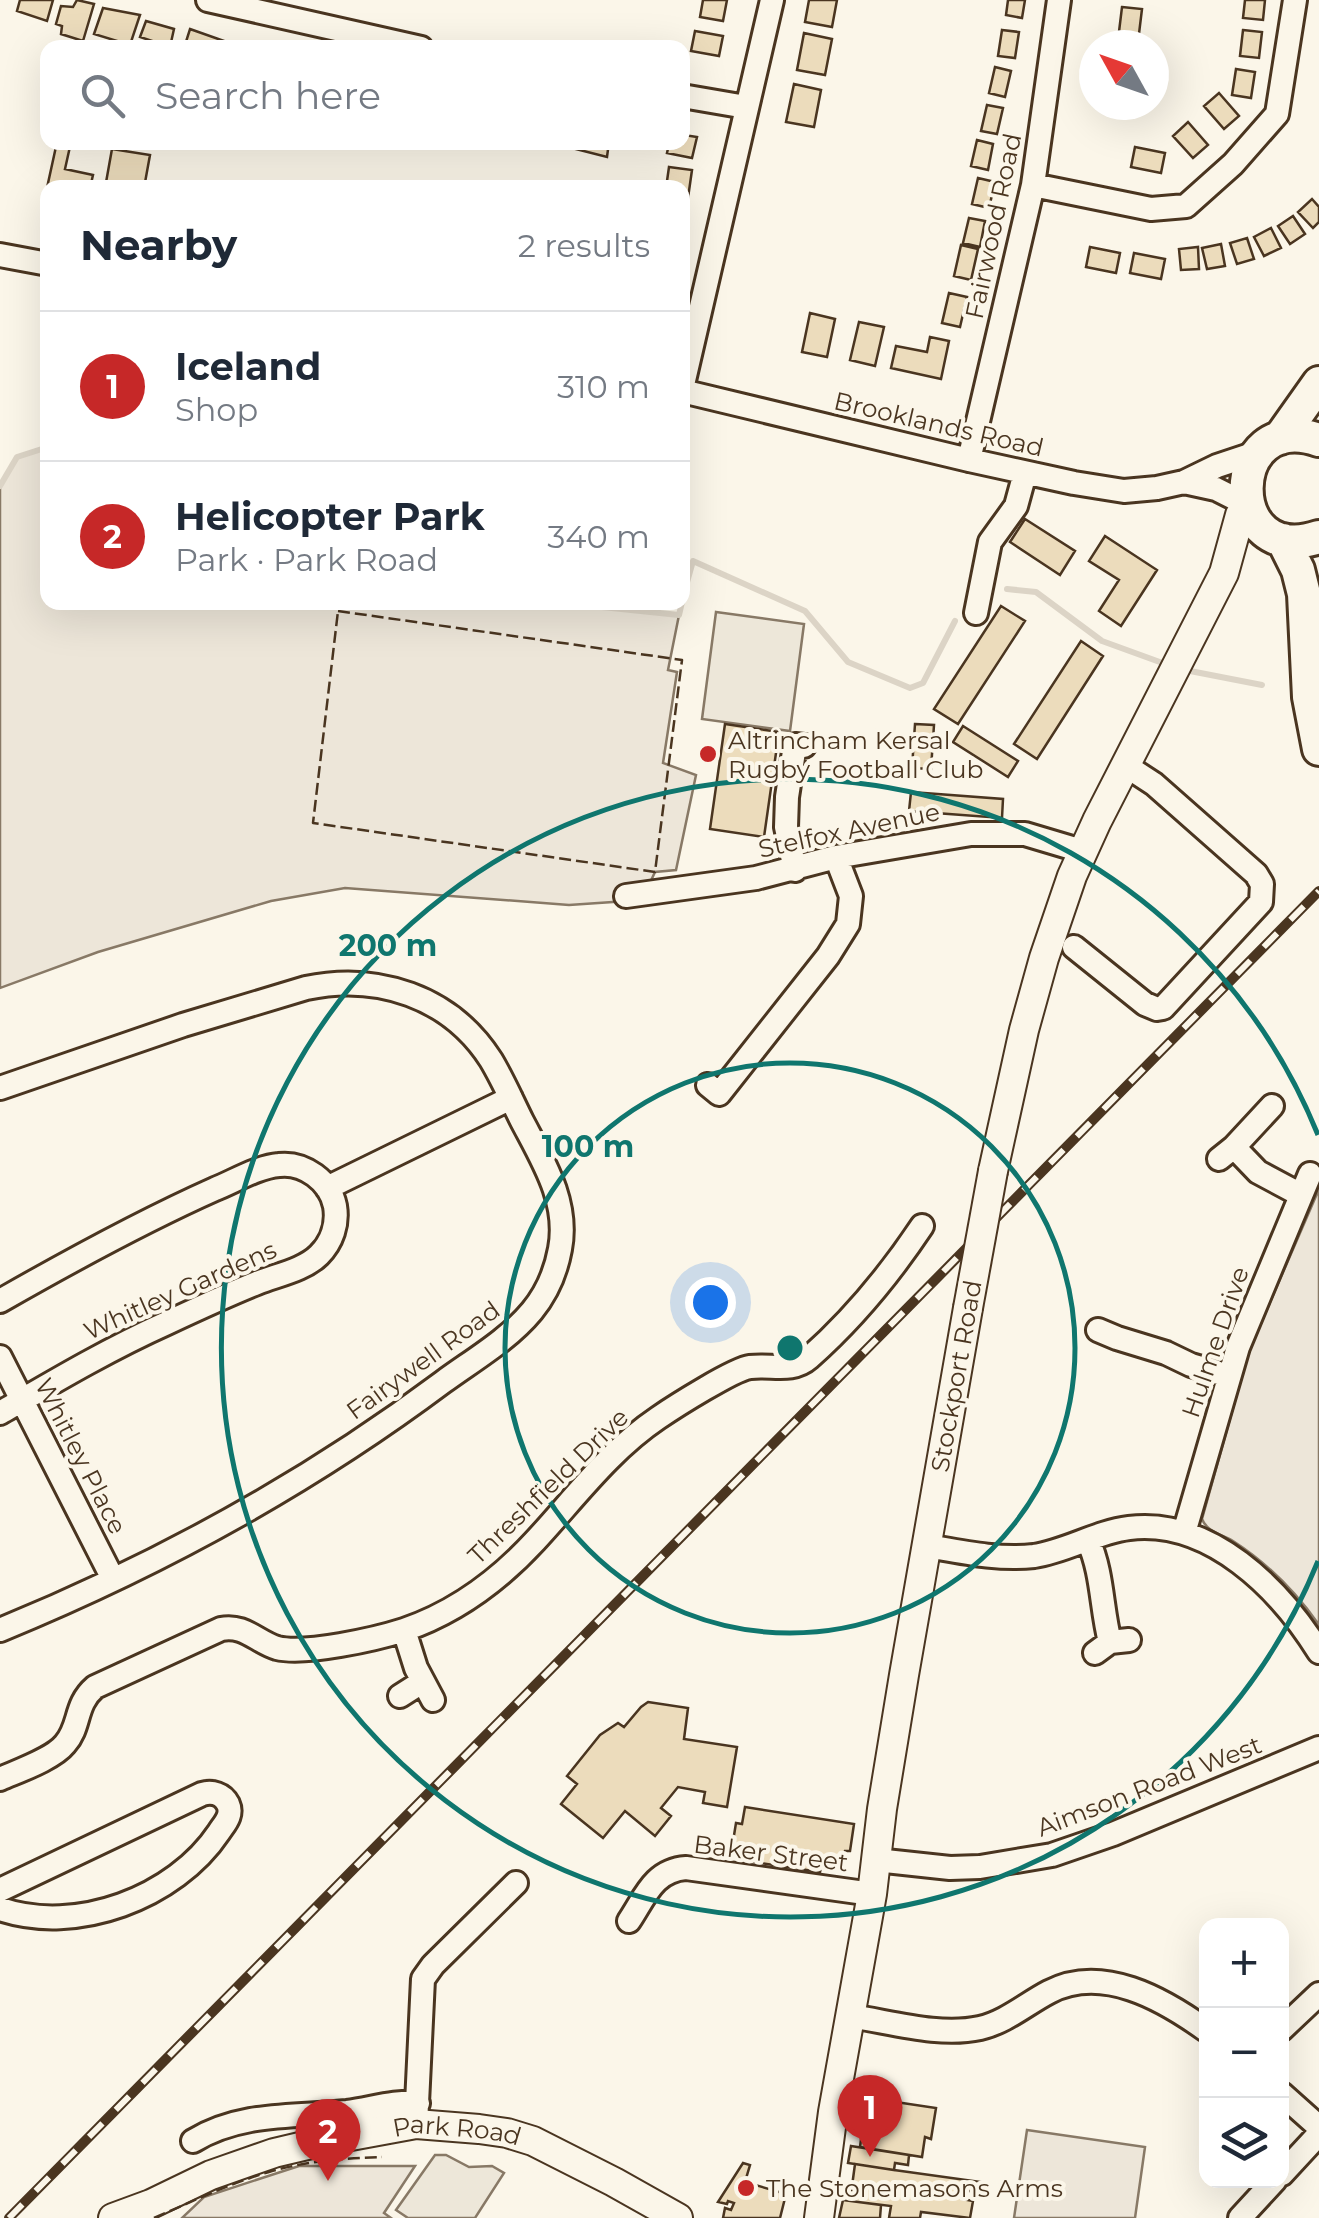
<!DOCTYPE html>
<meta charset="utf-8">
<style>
body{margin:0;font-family:Montserrat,sans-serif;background:#f2f2f3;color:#1f2937}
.controls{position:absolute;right:30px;bottom:30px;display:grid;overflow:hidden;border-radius:20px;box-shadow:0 10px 40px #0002}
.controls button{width:90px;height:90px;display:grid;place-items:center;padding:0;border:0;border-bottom:2px solid #e0e1e3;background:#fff;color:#1f2937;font:50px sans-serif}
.compass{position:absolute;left:1079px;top:30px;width:90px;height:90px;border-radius:50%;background:#fff;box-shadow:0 10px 40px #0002;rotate:310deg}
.you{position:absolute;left:710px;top:1302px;width:35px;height:35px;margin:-25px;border:8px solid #fff;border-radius:50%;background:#1a73e8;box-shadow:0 0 0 15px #1a73e833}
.badge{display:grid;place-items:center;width:65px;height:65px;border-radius:50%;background:#c62828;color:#fff;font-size:32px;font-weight:700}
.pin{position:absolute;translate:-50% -82px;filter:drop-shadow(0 2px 5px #0008)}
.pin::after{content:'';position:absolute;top:52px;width:35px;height:30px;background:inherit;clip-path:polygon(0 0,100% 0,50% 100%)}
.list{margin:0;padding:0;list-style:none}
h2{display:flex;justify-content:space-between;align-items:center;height:130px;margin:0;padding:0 40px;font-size:42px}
h2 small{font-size:32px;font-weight:400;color:#747a83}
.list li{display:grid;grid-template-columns:65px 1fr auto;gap:30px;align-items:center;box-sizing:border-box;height:150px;padding:0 40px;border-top:2px solid #e0e1e3}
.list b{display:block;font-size:38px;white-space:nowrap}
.list p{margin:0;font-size:32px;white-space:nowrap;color:#747a83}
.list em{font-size:32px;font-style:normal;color:#747a83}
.icon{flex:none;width:55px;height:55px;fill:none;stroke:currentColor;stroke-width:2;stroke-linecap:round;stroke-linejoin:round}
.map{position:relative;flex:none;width:1319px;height:2218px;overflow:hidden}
.search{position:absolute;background:#fff;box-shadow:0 10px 40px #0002;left:40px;top:40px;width:650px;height:110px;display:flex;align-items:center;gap:25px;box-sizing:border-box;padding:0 35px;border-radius:20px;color:#747a83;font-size:38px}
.panel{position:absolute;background:#fff;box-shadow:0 10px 40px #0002;left:40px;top:180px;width:650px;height:430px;border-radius:20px}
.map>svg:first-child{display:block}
.green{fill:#ede6d9;stroke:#887966;stroke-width:2.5}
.parking{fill:#ede7d9;stroke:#887966;stroke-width:2.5}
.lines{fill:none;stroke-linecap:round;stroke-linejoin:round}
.stream{stroke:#dcd4c6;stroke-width:6}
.building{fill:#ecdcbc;stroke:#4a3520;stroke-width:2.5}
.minor-casing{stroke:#4a3520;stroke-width:28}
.major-casing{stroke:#4a3520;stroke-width:32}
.highway-casing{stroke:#4a3520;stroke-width:38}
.minor{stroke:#fbf6e9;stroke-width:22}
.major{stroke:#fbf6e9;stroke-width:28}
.highway{stroke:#fbf6e9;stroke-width:32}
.rail-casing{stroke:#4a3520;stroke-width:10}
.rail{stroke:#fbf6e9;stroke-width:6;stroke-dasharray:19;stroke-linecap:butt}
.major-bridge-casing{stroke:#4a3520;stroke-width:32;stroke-linecap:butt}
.major-bridge{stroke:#fbf6e9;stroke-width:28}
.fence{stroke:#4a3520;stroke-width:2.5;stroke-dasharray:12 5;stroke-linecap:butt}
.ring{fill:none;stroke:#0f766e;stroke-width:5}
.poi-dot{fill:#c62828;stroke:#fbf6e9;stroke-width:4}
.labels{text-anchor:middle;stroke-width:8;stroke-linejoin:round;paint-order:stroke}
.street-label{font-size:25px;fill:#4a3520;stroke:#fbf6e9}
.poi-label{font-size:25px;fill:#4a3520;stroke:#fbf6e9;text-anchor:start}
.centre{fill:#0f766e;stroke:#fbf6e9;stroke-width:5}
.ring-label{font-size:30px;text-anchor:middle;font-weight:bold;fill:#0f766e;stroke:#fbf6e9;stroke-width:8;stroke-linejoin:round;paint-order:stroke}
</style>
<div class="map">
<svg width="1319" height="2218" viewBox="0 0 1319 2218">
<rect width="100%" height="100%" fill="#fbf6e9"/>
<!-- green -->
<path class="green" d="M47 447 48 602H554L679 615 668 670 677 672 663 763 696 775 676 870 655 872 642 900 569 905 345 888 271 901 98 952 0 988V486L17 457Z
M1319 1189V1625C1296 1592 1267 1563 1233 1541 1221 1534 1207 1532 1202 1519L1249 1351Z
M1027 2130 1145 2147 1135 2218H1014Z
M299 2166H415L384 2213 391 2218H182L204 2197Z"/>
<!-- parking -->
<path class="parking" d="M716 612 804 624 790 731 702 719Z
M435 2155H446L469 2167 492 2166 504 2173 475 2218H408L396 2210Z"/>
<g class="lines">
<!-- stream -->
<path class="stream" d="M0 486 17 457 48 447
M1007 589 1036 592 1102 641 1168 665
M682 600 693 561 805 611 848 662 910 688 923 683 955 621
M554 602 679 615 682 602
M1185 670 1262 685"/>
</g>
<!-- building -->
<path class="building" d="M20 0H53L47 21 17 11Z
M77 0 94 4 83 41 61 34 62 26 56 24 61 6 73 7Z
M703 0H727L723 21 700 17Z
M809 0H837L832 27 805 22Z
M1008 0H1025L1022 18 1006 15Z
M1245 0H1265L1263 20 1243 18Z
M1122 7 1142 9 1138 42 1118 40Z
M103 8 140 15 130 45 94 34Z
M146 21 174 29 170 47 140 37Z
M190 29 227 42 225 48H184Z
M1002 30 1019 32 1015 58 998 56Z
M1243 30 1262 32 1259 58 1240 56Z
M695 31 723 36 719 56 691 51Z
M804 33 832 39 825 75 797 70Z
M995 67 1011 71 1005 97 989 93Z
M1236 69 1255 72 1251 98 1232 95Z
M794 84 821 90 814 127 786 122Z
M1219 93 1239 116 1224 129 1204 106Z
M987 105 1003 108 997 134 981 131Z
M1188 122 1208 145 1193 158 1173 136Z
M682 130H685L684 135 697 137 692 158 667 153 669 144 661 142H682Z
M977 140 993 144 988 170 971 166Z
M57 142H71L65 169 93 175 90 188H48V197H45Z
M573 142H609L607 157 572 148Z
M1135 147 1165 153 1161 173 1131 167Z
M112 149 150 155 144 188H105Z
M669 167 692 170 687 205H682V188H666Z
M978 178 995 182 989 208 972 204Z
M1312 199 1319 207V222L1313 228 1298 212Z
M1293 216 1305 234 1290 244 1278 226Z
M969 218 985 221 980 247 963 243Z
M1271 228 1281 248 1264 256 1254 237Z
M1247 238 1254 259 1237 264 1230 243Z
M1221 244 1225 266 1207 269 1202 248Z
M961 245 978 249 971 280 954 276Z
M1090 247 1120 253 1116 273 1086 267Z
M1198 247 1199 269 1181 270 1179 249Z
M1134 253 1165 259 1161 279 1130 273Z
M949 293 967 297 960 327 942 323Z
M810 313 835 319 827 357 802 352Z
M859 322 884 327 875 366 850 360Z
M930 337 949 341 941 379 891 368 896 346 927 352Z
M1025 519 1075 551 1060 575 1010 542Z
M1105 536 1157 570 1121 626 1099 611 1119 580 1089 561Z
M1001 606 1025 621 958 724 934 709Z
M1081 641 1103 656 1037 759 1014 744Z
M725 724 779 732 764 837 710 829Z
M915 724 934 725 931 769 912 768Z
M963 726 1018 761 1008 777 953 742Z
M911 792 1003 799 1002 818 909 811Z
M648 1702 688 1708 684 1739 737 1747 727 1807 703 1803 705 1792 678 1787 661 1808 671 1816 655 1836 625 1811 603 1838 561 1804 577 1784 567 1776 600 1735 618 1723 624 1727 641 1707Z
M745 1807 854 1824 850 1851H845L842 1870 821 1867 820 1872 741 1860V1855L731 1854 736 1823 742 1824Z
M889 2101 936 2108 931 2139 925 2137 922 2157 860 2147 862 2132H856L860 2105 888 2110Z
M851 2146 909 2155 908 2165 895 2163 894 2170 848 2163Z
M743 2163 750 2165 745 2182 786 2194 780 2218H723L725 2208 731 2210 734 2203 728 2201 727 2204 718 2202Z
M855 2164 894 2170 988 2183 986 2194 964 2190 962 2199 973 2201 970 2218 921 2212 920 2218H889L891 2206 850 2201Z
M843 2200 881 2205 880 2218H839Z"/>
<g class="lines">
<!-- minor casing -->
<g class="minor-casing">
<path id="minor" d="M208 0 421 48
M682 96 746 107
M1033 185 1151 209 1186 206 1233 164 1277 114 1295 0
M0 255 48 264
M682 389 772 0
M682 391 969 460 1074 483 1124 491 1157 488 1184 482 1217 466 1259 452
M969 460 1033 185 1059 0
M1184 482 1216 489 1248 505
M976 613 990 542 1016 506 1025 473
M795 870 786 827 787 797 795 745 804 746
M626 896 756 878 836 857 971 834H1025L1082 851
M1074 947 1145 1004 1157 1009 1163 1008 1261 902 1262 884 1256 874 1154 784 1125 765
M708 1085 719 1094 828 956 848 924 851 896 836 857
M0 1088 183 1025 306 988C377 973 450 996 491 1060 503 1080 512 1101 522 1121 543 1161 569 1202 560 1249 556 1271 546 1294 532 1311 508 1340 473 1360 443 1382 308 1483 156 1566 0 1630
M1234 1147 1258 1172 1301 1195
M1219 1159 1234 1147 1272 1106
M327 1188 511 1098
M0 1301C70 1261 141 1222 215 1189 235 1181 257 1167 279 1165 304 1162 330 1181 335 1206 338 1224 332 1242 319 1255 304 1270 277 1275 257 1283 227 1295 197 1309 167 1323 109 1349 55 1381 0 1413
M1098 1330 1117 1338 1166 1353 1191 1365 1229 1376
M0 1357 113 1579
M1184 1533 1238 1347 1310 1174
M1088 1540C1103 1574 1101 1607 1110 1642
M927 1546C962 1552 998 1560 1034 1556 1067 1551 1096 1532 1129 1528 1210 1518 1280 1589 1319 1652
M404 1630 416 1668 433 1700
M1095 1653 1110 1642 1129 1640
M400 1696 422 1682
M0 1779C18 1771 53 1759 65 1744 81 1726 74 1705 95 1687L221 1629C244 1624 257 1642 277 1648 305 1655 376 1639 404 1630 454 1613 499 1580 535 1541 574 1499 609 1451 658 1418 674 1407 734 1369 750 1367 771 1364 792 1373 809 1358 852 1320 890 1274 922 1226
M876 1860 950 1868 980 1867 1052 1855 1113 1834 1319 1748
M0 1890 202 1794C212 1791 223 1794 228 1804 233 1815 225 1823 219 1832 175 1898 76 1935 0 1909
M629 1921C645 1897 654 1870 686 1868L872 1894
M850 2016C891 2022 939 2037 980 2028 1006 2022 1026 2004 1049 1992 1102 1964 1163 1999 1206 2030
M1282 2029 1319 1994
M1282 2094 1319 2127
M416 2124 423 1979 433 1965 516 1883
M193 2141C240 2112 294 2117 347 2112 371 2109 394 2101 418 2103
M1282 2174 1319 2134
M1240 2218 1275 2180"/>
</g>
<!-- major casing -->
<g class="major-casing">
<g id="major">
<path d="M993 1171 1024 1030 1044 958 1072 876 1097 821 1224 573 1240 515 1248 505"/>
<path id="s1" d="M113 2218 151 2204 211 2175 274 2153 329 2140 416 2124 479 2129 507 2133 533 2141 614 2182 678 2218"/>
<path d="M819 2218 833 2112 872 1894 882 1809 904 1675 968 1308"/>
</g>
</g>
<!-- highway casing -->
<g class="highway-casing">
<path id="highway" d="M1280 438 1319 383
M1319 440C1223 407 1222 570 1319 537
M1283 540 1298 570 1304 594 1309 697 1319 749"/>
</g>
<!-- minor -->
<use href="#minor" class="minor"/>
<!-- major -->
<use href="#major" class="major"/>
<!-- highway -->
<use href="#highway" class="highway"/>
<!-- rail casing -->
<g class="rail-casing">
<path id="rail" d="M9 2218 1319 891"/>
</g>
<!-- rail -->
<use href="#rail" class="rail"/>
<!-- major-bridge casing -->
<g class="major-bridge-casing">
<path id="major-bridge" d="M968 1308 993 1171"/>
</g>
<!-- major-bridge -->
<use href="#major-bridge" class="major-bridge"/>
<!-- fence -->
<path class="fence" d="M338 611 682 660 655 872 313 823Z
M154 2218C193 2201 231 2183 272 2171 308 2161 346 2158 382 2157"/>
</g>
<!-- distance rings -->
<g class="ring">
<circle cx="790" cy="1348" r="285"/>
<path d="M1318 1561A569 569 0 1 1 1318 1135"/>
</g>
<!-- markers -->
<g class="poi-dot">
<circle cx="708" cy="754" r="10"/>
<circle cx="746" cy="2188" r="10"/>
</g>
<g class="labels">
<!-- street labels -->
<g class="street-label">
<text transform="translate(993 226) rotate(-78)" y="9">Fairwood Road</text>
<text transform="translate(939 424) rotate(13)" y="9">Brooklands Road</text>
<text transform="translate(849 830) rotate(-12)" y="9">Stelfox Avenue</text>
<text transform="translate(180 1290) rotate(-24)" y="9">Whitley Gardens</text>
<text transform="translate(1215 1342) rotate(-71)" y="9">Hulme Drive</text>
<text transform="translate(423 1360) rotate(-36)" y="9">Fairywell Road</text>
<text transform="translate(956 1376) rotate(-80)" y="9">Stockport Road</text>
<text transform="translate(81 1456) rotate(63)" y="9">Whitley Place</text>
<text transform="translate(548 1486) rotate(-44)" y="9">Threshfield Drive</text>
<text transform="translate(1149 1786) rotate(-21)" y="9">Aimson Road West</text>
<text transform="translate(771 1853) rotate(7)" y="9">Baker Street</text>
<text dy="9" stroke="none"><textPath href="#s1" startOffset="360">Park Road</textPath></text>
</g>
<!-- poi labels -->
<g class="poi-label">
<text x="728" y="749">Altrincham Kersal<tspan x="728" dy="29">Rugby Football Club</tspan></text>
<text x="766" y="2197">The Stonemasons Arms</text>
</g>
</g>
<circle cx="790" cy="1348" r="15" class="centre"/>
<g class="ring-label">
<text x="388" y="956">200 m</text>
<text x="588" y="1157">100 m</text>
</g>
</svg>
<div class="controls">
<button>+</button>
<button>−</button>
<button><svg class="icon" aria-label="layers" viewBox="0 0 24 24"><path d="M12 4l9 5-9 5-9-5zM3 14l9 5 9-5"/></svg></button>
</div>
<svg class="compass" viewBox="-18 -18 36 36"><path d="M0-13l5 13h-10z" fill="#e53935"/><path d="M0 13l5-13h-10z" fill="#747a83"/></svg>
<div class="you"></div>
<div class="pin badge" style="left:870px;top:2157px">1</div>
<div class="pin badge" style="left:328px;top:2181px">2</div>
<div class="search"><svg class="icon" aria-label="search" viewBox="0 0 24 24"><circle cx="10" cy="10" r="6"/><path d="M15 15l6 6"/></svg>Search here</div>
<section class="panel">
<h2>Nearby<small>2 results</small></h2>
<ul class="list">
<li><span class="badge">1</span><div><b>Iceland</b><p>Shop</p></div><em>310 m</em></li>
<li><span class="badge">2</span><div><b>Helicopter Park</b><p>Park · Park Road</p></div><em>340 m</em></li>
</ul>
</section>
</div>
